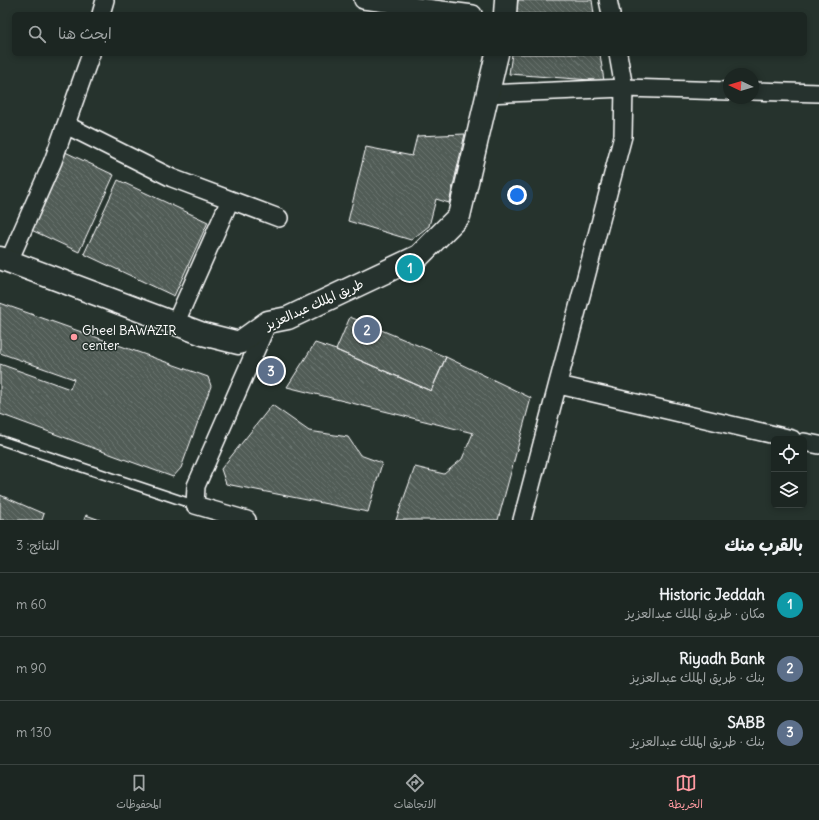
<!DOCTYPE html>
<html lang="ar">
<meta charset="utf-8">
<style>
body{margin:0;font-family:Delius,"Playpen Sans Arabic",sans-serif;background:#29322f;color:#f1f3f6;direction:rtl}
.controls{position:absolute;right:12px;bottom:12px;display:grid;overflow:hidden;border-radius:6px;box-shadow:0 2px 6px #0003}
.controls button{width:36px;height:36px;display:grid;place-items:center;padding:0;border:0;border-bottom:1px solid #3a4340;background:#1c2622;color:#f1f3f6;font:20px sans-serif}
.compass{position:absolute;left:723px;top:68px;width:36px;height:36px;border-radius:50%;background:#1c2622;box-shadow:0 2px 6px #0003;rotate:274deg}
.you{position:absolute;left:517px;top:195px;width:14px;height:14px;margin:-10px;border:3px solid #fff;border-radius:50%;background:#1a73e8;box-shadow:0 0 0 6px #1a73e833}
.badge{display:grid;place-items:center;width:26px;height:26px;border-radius:50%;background:#ff9aa2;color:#fff;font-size:13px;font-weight:700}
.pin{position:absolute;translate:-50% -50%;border:2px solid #fff;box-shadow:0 1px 4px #0006}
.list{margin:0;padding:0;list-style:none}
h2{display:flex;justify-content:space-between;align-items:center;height:52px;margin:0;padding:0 16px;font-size:17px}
h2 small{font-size:13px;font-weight:400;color:#a0a5a5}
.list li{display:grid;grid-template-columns:26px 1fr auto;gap:12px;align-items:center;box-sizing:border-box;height:64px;padding:0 16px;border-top:1px solid #3a4340}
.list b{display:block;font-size:15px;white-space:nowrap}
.list p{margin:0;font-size:13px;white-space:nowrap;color:#a0a5a5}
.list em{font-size:13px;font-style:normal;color:#a0a5a5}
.icon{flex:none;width:22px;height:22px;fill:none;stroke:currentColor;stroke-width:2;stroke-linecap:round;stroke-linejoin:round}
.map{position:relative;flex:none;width:819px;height:520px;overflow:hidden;direction:ltr}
.search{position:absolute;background:#1c2622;box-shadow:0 2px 6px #0003;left:12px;right:12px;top:12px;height:44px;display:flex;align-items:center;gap:10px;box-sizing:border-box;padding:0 14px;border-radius:6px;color:#a0a5a5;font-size:15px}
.sheet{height:244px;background:#1c2622}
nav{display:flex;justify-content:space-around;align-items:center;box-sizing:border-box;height:56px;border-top:1px solid #3a4340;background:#1c2622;font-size:11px;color:#a0a5a5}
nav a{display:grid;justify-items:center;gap:2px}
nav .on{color:#ff9aa2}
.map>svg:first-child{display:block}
.building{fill:url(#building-back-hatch);stroke:#fff}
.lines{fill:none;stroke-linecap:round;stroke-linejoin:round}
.lane-casing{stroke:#fff;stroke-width:11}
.street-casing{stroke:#fff;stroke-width:20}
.primary-casing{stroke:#fff;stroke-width:25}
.lane{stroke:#26332d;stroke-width:8}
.street{stroke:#26332d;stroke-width:17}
.primary{stroke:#26332d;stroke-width:22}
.poi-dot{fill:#ff9aa2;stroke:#26332d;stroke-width:1.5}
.labels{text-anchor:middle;stroke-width:3;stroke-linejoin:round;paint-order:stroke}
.street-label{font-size:13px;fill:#fff;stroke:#26332d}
.poi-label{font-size:13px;fill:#fff;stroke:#26332d;text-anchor:start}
</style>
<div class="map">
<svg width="819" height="520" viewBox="0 0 819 520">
<defs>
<pattern id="building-back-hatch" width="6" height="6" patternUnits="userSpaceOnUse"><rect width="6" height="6" fill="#515c57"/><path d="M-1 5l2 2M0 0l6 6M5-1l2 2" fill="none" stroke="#6b7470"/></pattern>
</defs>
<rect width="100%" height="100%" fill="#26332d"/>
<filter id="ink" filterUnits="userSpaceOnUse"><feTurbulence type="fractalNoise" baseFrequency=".025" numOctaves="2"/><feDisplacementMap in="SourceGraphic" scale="8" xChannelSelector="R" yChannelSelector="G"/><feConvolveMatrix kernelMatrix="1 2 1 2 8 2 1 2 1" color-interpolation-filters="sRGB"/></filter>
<g filter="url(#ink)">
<!-- building -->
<path class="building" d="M518 0H592L594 14H516Z
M512 54H600L604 81 509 74Z
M465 134 449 203 436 199 429 226 411 240 348 221 366 147 412 156 417 136Z
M63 151 114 175 79 252 27 228Z
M118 180 208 222 174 296 84 254Z
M0 303 208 377 211 386 181 468 173 477 0 414V364L70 389 74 379 0 353Z
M350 317 446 357 431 391 336 350Z
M315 343 336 350 431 391 446 357 531 398 498 520H396L415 467 444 474 462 459 473 433 287 387Z
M272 405 309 431 348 437 360 455 382 463 368 512 226 484 221 469Z
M0 495 44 514 42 520H0Z
M86 515 100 520H84Z"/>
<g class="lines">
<!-- lane casing -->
<g class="lane-casing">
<path id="lane" d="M0 440 195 505"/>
</g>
<!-- street casing -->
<g class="street-casing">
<path id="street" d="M363 0 473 14
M608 0 611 14
M101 14 105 0
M753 91 819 93
M488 94 624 88 729 91
M66 125 172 178 279 218
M9 261 53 161 91 54
M175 324 230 200
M559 385 792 439
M804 442 819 445
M247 520 195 505 196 486 268 322
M522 520 623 136 624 88 618 54"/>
</g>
<!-- primary casing -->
<g class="primary-casing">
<path id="primary" d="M505 14 506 0
M0 258 203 334 239 343 268 322 288 318 419 256 459 216 497 54"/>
</g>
<!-- lane -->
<use href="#lane" class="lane"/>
<!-- street -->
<use href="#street" class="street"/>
<!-- primary -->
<use href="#primary" class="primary"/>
</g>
</g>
<!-- markers -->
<circle class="poi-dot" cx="74" cy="337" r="4"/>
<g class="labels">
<!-- street labels -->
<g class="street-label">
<text transform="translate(314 304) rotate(-24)" y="5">طريق الملك عبدالعزيز</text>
</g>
<!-- poi labels -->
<g class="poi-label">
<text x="82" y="335">Gheel BAWAZIR<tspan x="82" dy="15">center</tspan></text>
</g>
</g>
</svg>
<div class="controls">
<button><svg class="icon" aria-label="locate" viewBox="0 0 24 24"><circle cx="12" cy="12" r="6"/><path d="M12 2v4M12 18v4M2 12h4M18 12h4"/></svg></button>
<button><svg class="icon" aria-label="layers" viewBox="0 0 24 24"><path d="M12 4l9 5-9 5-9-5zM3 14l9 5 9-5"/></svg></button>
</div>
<svg class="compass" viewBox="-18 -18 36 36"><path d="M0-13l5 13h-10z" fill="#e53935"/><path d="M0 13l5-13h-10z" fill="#a0a5a5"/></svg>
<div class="you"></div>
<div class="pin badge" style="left:410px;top:268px;background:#0f9aa8">1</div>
<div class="pin badge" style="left:367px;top:330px;background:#5c6f8a">2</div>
<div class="pin badge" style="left:271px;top:371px;background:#5c6f8a">3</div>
<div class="search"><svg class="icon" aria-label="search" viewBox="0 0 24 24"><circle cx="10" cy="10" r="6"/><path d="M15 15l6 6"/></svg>ابحث هنا</div>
</div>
<section class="sheet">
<h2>بالقرب منك<small>النتائج: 3</small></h2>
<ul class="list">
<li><span class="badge" style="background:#0f9aa8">1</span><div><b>Historic Jeddah</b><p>مكان · طريق الملك عبدالعزيز</p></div><em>60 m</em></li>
<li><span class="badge" style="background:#5c6f8a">2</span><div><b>Riyadh Bank</b><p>بنك · طريق الملك عبدالعزيز</p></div><em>90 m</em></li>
<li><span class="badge" style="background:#5c6f8a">3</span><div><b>SABB</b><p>بنك · طريق الملك عبدالعزيز</p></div><em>130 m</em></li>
</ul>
</section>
<nav>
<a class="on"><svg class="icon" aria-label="map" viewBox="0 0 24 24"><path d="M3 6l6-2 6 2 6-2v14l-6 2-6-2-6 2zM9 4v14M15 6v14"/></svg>الخريطة</a>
<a><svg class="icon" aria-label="directions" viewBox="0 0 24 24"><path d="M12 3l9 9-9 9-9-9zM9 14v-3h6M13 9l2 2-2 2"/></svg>الاتجاهات</a>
<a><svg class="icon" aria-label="saved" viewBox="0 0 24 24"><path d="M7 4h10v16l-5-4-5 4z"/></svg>المحفوظات</a>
</nav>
